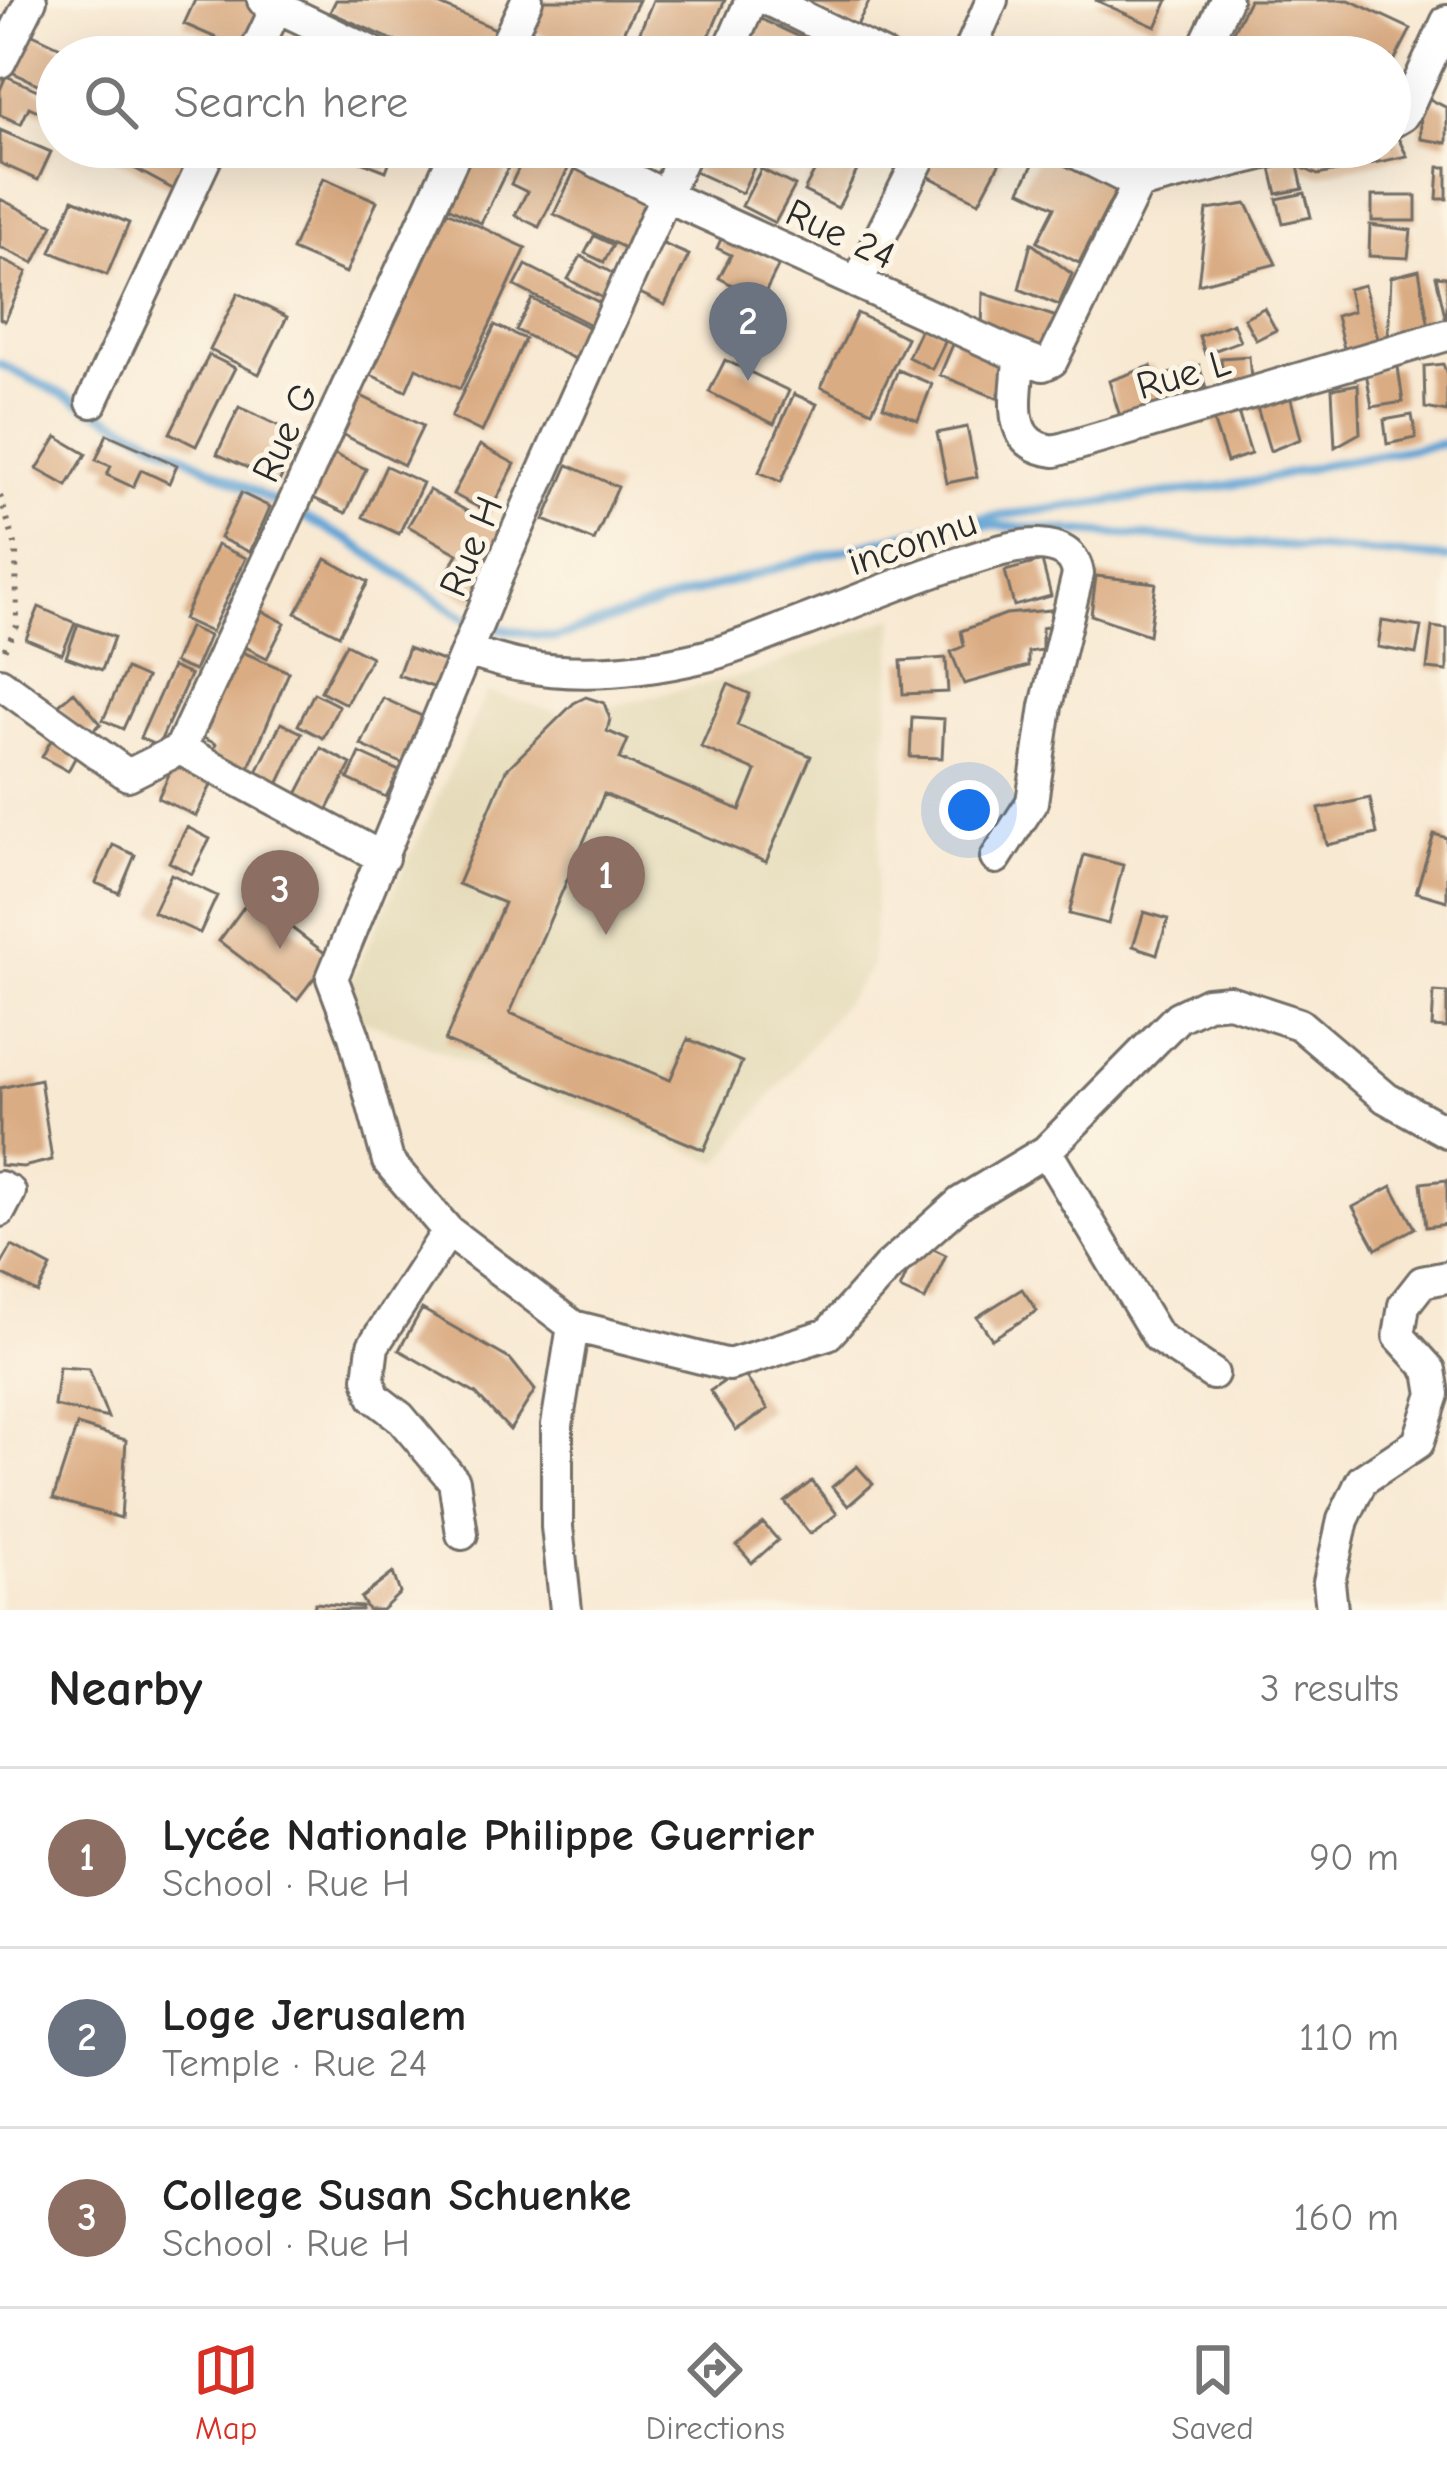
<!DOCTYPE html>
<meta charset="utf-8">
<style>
body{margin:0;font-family:"Comic Neue",sans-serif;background:#f6f6f6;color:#222}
.you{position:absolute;left:969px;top:810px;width:42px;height:42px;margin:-30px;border:9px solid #fff;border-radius:50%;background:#1a73e8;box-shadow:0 0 0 18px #1a73e833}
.badge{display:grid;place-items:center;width:78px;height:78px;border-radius:50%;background:#d93025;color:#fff;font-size:39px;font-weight:700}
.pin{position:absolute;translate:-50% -99px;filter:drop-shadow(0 3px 6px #0008)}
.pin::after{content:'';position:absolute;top:63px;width:42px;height:36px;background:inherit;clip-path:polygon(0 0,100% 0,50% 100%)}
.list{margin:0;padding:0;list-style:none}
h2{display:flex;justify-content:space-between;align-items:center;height:156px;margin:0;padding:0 48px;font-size:51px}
h2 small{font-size:39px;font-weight:400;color:#767676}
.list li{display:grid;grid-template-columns:78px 1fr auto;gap:36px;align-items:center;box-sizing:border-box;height:180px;padding:0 48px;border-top:3px solid #e0e0e0}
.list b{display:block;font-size:45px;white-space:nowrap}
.list p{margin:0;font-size:39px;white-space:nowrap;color:#767676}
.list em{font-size:39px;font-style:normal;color:#767676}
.icon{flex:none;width:66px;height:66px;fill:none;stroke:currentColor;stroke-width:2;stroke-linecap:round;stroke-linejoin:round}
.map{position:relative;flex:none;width:1447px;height:1610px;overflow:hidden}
.search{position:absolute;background:#fff;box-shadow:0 12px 48px #0002;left:36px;right:36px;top:36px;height:132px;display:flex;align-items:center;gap:30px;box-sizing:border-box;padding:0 42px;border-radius:66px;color:#767676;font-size:45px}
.sheet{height:696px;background:#fff}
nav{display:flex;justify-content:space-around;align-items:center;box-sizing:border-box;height:168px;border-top:3px solid #e0e0e0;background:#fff;font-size:33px;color:#767676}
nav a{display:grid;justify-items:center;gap:6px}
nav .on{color:#d93025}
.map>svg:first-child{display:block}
.built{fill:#e5dbba}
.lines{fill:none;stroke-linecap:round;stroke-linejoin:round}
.stream{stroke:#5fa3d4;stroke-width:9}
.building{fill:#daac83}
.minor-casing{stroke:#736e66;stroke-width:36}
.path{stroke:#736e66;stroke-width:6;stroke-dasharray:3 9;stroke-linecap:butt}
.minor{stroke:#fff;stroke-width:30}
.labels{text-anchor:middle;stroke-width:10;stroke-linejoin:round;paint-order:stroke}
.street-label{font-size:39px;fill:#2b2b2b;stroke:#fcf5e5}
</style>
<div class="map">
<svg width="1447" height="1610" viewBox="0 0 1447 1610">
<rect width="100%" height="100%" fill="#fcf5e5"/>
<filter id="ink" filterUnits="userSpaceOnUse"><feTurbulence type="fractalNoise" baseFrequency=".00833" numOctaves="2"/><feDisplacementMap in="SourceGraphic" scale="24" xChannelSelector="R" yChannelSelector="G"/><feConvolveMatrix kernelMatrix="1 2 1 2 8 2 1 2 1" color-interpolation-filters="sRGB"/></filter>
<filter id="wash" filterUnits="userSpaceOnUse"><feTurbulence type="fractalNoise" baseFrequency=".004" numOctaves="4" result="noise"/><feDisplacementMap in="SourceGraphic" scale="48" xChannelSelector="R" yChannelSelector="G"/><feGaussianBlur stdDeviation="2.7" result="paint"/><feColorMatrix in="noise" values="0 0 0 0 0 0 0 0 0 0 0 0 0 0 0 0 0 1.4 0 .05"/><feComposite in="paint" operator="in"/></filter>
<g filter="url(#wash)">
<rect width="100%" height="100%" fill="#f8e9d3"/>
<!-- built -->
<path class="built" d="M895 617 871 968 719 1163 351 1015 345 993 487 692 571 716 753 673Z"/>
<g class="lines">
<!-- stream -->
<path class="stream" d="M0 364 145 435 352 542 473 624 555 638 689 594 805 560 953 522 1254 482 1323 465 1447 443
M974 524 1447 558"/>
</g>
<g id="blocks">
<!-- building -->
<path class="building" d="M195 0H247L264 7 244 50 184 24Z
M336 0H429L500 31 488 57H431L330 12Z
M541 0H639L611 57H588L527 28Z
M653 0H725L700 57H646L632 51Z
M801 0H870L856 27Z
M1095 0H1168L1156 27Z
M1249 0H1349L1411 29 1390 69V57H1220Z
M761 19 842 57H744Z
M22 29 82 57H57V93L3 68Z
M528 36 570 57H517Z
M6 76 57 99V120L29 107 21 124 0 115V90Z
M1420 94 1447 108V143L1421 139Z
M1393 128 1407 156 1318 175 1298 166 1303 189 1277 194 1270 164 1278 157 1317 147H1390V129Z
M0 130 51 152 38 180 0 163Z
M110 147H176L203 161 184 195 106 153Z
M348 147H395L386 171 345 155Z
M470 147 509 166 481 223 440 203Z
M483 147H524L516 163Z
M529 147H553L574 157 539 227 515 215 527 192 511 184Z
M699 147H763L742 193 689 169Z
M827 147H869L838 208 804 191Z
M938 147H1008L979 202 924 174Z
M1042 147H1048L1120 183 1079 263 1037 242 1055 207 1020 190Z
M578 163 651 197 627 249 554 214Z
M1439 167H1447V199H1437Z
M761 169 795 186 775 223 742 206Z
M323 178 377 201 346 273 292 250Z
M1305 193 1311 217 1283 223 1277 199Z
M1372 196H1416V221H1372Z
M0 199 53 225 34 263 0 247Z
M73 199 129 223 107 275 51 252Z
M1247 204 1276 264 1198 284 1207 210Z
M447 211 526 248 460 389 416 368 406 391 371 375Z
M1370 225 1411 230 1408 258 1369 256Z
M594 236 613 245 604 262 585 253Z
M722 237 779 265 751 321 736 314 740 304 728 298 734 286 719 278 731 255 717 248Z
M661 243 689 255 665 305 638 292Z
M1031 243 1072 274 1059 305 1019 289Z
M581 256 623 279 610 302 568 279Z
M0 259 27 272 5 321 0 319Z
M526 265 606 306 595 327 515 286Z
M1419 270 1430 333 1388 342 1391 277Z
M1436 276 1447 277V316H1445Z
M1364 285 1379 343 1345 352 1336 316 1353 311 1348 289Z
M238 293 287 317 259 374 210 350Z
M983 293 1063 319 1045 361 982 329Z
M532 299 598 332 583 363 516 330Z
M1264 308 1276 330 1256 340 1244 318Z
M857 313 907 338 872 411 821 387Z
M924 322 949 334 932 369 908 357Z
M1233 323 1240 341 1205 354 1199 336Z
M495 325 525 339 482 432 451 417Z
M957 335 1014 359 997 398 940 375Z
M209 355 235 368 196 446 170 433Z
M1249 356 1251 379 1223 381 1221 358Z
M725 360 789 391 774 424 709 392Z
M1443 364 1447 374V412L1425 408 1424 366Z
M1199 365 1206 388 1173 398 1165 375Z
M1151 366 1170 414 1123 426 1109 381Z
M1398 367 1403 402 1372 407 1366 372Z
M898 370 932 384 918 420 883 406Z
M1358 384 1360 433 1335 447 1332 389Z
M1289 391 1301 439 1270 451 1256 404Z
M357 394 423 426 404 465 338 432Z
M794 394 817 404 781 482 759 472Z
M239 407 300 436 279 482 217 454Z
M1237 409 1251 454 1227 462 1212 417Z
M1412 415 1416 438 1387 444 1384 420Z
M967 427 977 477 947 483 937 433Z
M107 434 177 465 169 483 141 470 133 487 107 475 111 466 96 460Z
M57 437 86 454 67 486 37 469Z
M480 445 515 464 489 513 453 494Z
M330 452 366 469 346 513 309 496Z
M568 465 618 487 594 541 544 520Z
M386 466 423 483 399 534 363 517Z
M429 490 503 531 480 572 488 577 473 602 441 584 458 554 408 526Z
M241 493 270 507 250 552 220 538Z
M217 545 246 558 211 632 183 619Z
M326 559 368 582 339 635 296 613Z
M1042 561 1051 596 1014 606 1005 571Z
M1096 576 1156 583 1149 635 1091 615Z
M253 606 285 623 267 658 234 641Z
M39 607 75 623 62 654 26 639Z
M1051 610 1050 626 1042 628V650L1028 652V666L964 684 951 652 964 646 961 631 1006 614Z
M1382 621 1421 627 1416 654 1378 647Z
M78 624 114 637 102 670 66 657Z
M189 627 209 636 194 671 174 663Z
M1432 627 1447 629V671L1427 669Z
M346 644 371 657 346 704 321 691Z
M233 648 289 672 246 774 210 759 216 744 195 734Z
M408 648 448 663 439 689 398 675Z
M946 658 948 692 903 694 901 661Z
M172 667 190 675 158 746 140 738Z
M126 669 146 678 123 729 103 720Z
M728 684 750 694 737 725 811 756 766 862 604 794 510 1013 670 1080 688 1039 742 1062 704 1150 445 1041 504 903 458 884 506 770 574 703 586 697 604 703 610 719 607 731 628 740 620 759 740 810 756 771 701 747Z
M74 692 101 724 84 737 58 705Z
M314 693 339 706 323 738 298 725Z
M383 698 428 719 406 765 361 745Z
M912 717 944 719 942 758 910 757Z
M281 723 302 733 276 789 254 778Z
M56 731 82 745 68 771 42 757Z
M321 748 351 764 326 813 295 798Z
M360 753 399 771 386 797 348 779Z
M176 759 215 777 196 816 158 798Z
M1370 798 1377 834 1327 845 1319 809Z
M187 827 210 839 192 874 169 862Z
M1434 834 1447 838V901L1416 892Z
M113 845 135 855 119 893 96 883Z
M1084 855 1123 865 1108 924 1069 914Z
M171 874 217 896 200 933 153 912Z
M251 897 330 957 297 1000 219 941Z
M1144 912 1168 919 1157 954 1133 946Z
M1434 992 1447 993V1028L1432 1027Z
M40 1079 52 1160 23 1167 0 1165V1088Z
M1447 1180V1224L1426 1227 1421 1183Z
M1392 1186 1415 1228 1376 1249 1353 1207Z
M920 1243 946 1255 925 1300 900 1289Z
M12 1246 51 1267 38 1293 0 1273V1267Z
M1022 1289 1037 1311 992 1339 977 1317Z
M422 1309 511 1360 535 1390 510 1430 476 1394 399 1350Z
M59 1367 89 1369 108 1418 54 1406Z
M741 1370 768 1409 736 1430 710 1391Z
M77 1425 126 1440 121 1518 53 1499Z
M857 1466 873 1484 848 1506 832 1487Z
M812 1481 837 1514 810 1534 785 1502Z
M763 1523 778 1540 752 1563 737 1546Z
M393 1573 400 1593 382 1610H368L361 1598Z
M315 1603 362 1607 361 1610H314Z"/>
</g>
</g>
<g filter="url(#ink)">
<use href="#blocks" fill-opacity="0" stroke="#736e66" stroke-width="3"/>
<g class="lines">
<!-- minor casing -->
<g class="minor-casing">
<path id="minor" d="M263 0 382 57
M768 0 885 57
M253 57 280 0
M500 57 527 0
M726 57 751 0
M967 57 992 0
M1199 57 1226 0
M0 62 31 0
M1390 123 1402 116 1407 108 1447 21
M568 147 666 196 1012 353 1043 365 1052 361 1156 147
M687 147 503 562 332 978 354 1036 388 1161 448 1231 573 1326 729 1365 828 1334 887 1268 961 1202 1046 1151 1178 1017 1207 1003 1229 1001 1299 1024 1386 1098 1447 1132
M1065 147 1138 184 1290 147
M857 283 925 147
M1019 356C1018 396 1002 445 1055 451L1447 335
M92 402 211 147
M468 652C485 656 503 663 521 666 580 677 643 671 702 657 731 650 760 638 788 627 842 607 896 584 950 566 979 557 1009 545 1039 545 1059 546 1075 553 1078 574L1046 706 1032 802 996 858
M0 683 128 775 180 749
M180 749 458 147
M180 749 383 858
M1046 1151 1158 1337 1213 1374
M0 1187 10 1192 0 1211
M448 1231 373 1346 369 1378 374 1397 400 1417 454 1481 462 1534
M566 1610 557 1527V1425L573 1326
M1332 1610 1329 1582 1343 1520 1362 1480 1418 1443 1434 1394 1430 1370 1399 1336 1404 1305 1422 1282 1447 1277"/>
</g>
<!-- path -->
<path class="path" d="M0 496 16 547 17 626 2 654"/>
<!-- minor -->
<use href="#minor" class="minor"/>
</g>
</g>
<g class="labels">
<!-- street labels -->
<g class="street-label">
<text transform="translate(841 233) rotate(25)" y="14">Rue 24</text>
<text transform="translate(1183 373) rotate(-16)" y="14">Rue L</text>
<text transform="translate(284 432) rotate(-65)" y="14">Rue G</text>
<text transform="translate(912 541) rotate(-19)" y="14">inconnu</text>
<text transform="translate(470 546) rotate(-67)" y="14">Rue H</text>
</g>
</g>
</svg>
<div class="you"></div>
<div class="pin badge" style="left:606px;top:935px;background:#8d6e63">1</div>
<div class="pin badge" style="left:748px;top:381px;background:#6b7280">2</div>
<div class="pin badge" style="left:280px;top:949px;background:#8d6e63">3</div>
<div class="search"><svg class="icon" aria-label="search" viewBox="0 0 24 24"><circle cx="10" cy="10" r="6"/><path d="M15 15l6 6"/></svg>Search here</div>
</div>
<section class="sheet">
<h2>Nearby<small>3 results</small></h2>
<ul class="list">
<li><span class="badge" style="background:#8d6e63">1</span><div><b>Lycée Nationale Philippe Guerrier</b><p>School · Rue H</p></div><em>90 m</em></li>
<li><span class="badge" style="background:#6b7280">2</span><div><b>Loge Jerusalem</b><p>Temple · Rue 24</p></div><em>110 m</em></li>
<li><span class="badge" style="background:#8d6e63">3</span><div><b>College Susan Schuenke</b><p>School · Rue H</p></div><em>160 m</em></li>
</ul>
</section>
<nav>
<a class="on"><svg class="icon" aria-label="map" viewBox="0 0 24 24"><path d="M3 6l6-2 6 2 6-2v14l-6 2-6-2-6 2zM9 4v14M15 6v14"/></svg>Map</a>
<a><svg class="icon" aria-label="directions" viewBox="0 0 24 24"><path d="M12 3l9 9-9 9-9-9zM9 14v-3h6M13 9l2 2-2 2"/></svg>Directions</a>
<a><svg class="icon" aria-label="saved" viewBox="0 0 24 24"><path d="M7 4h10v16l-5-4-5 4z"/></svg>Saved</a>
</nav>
